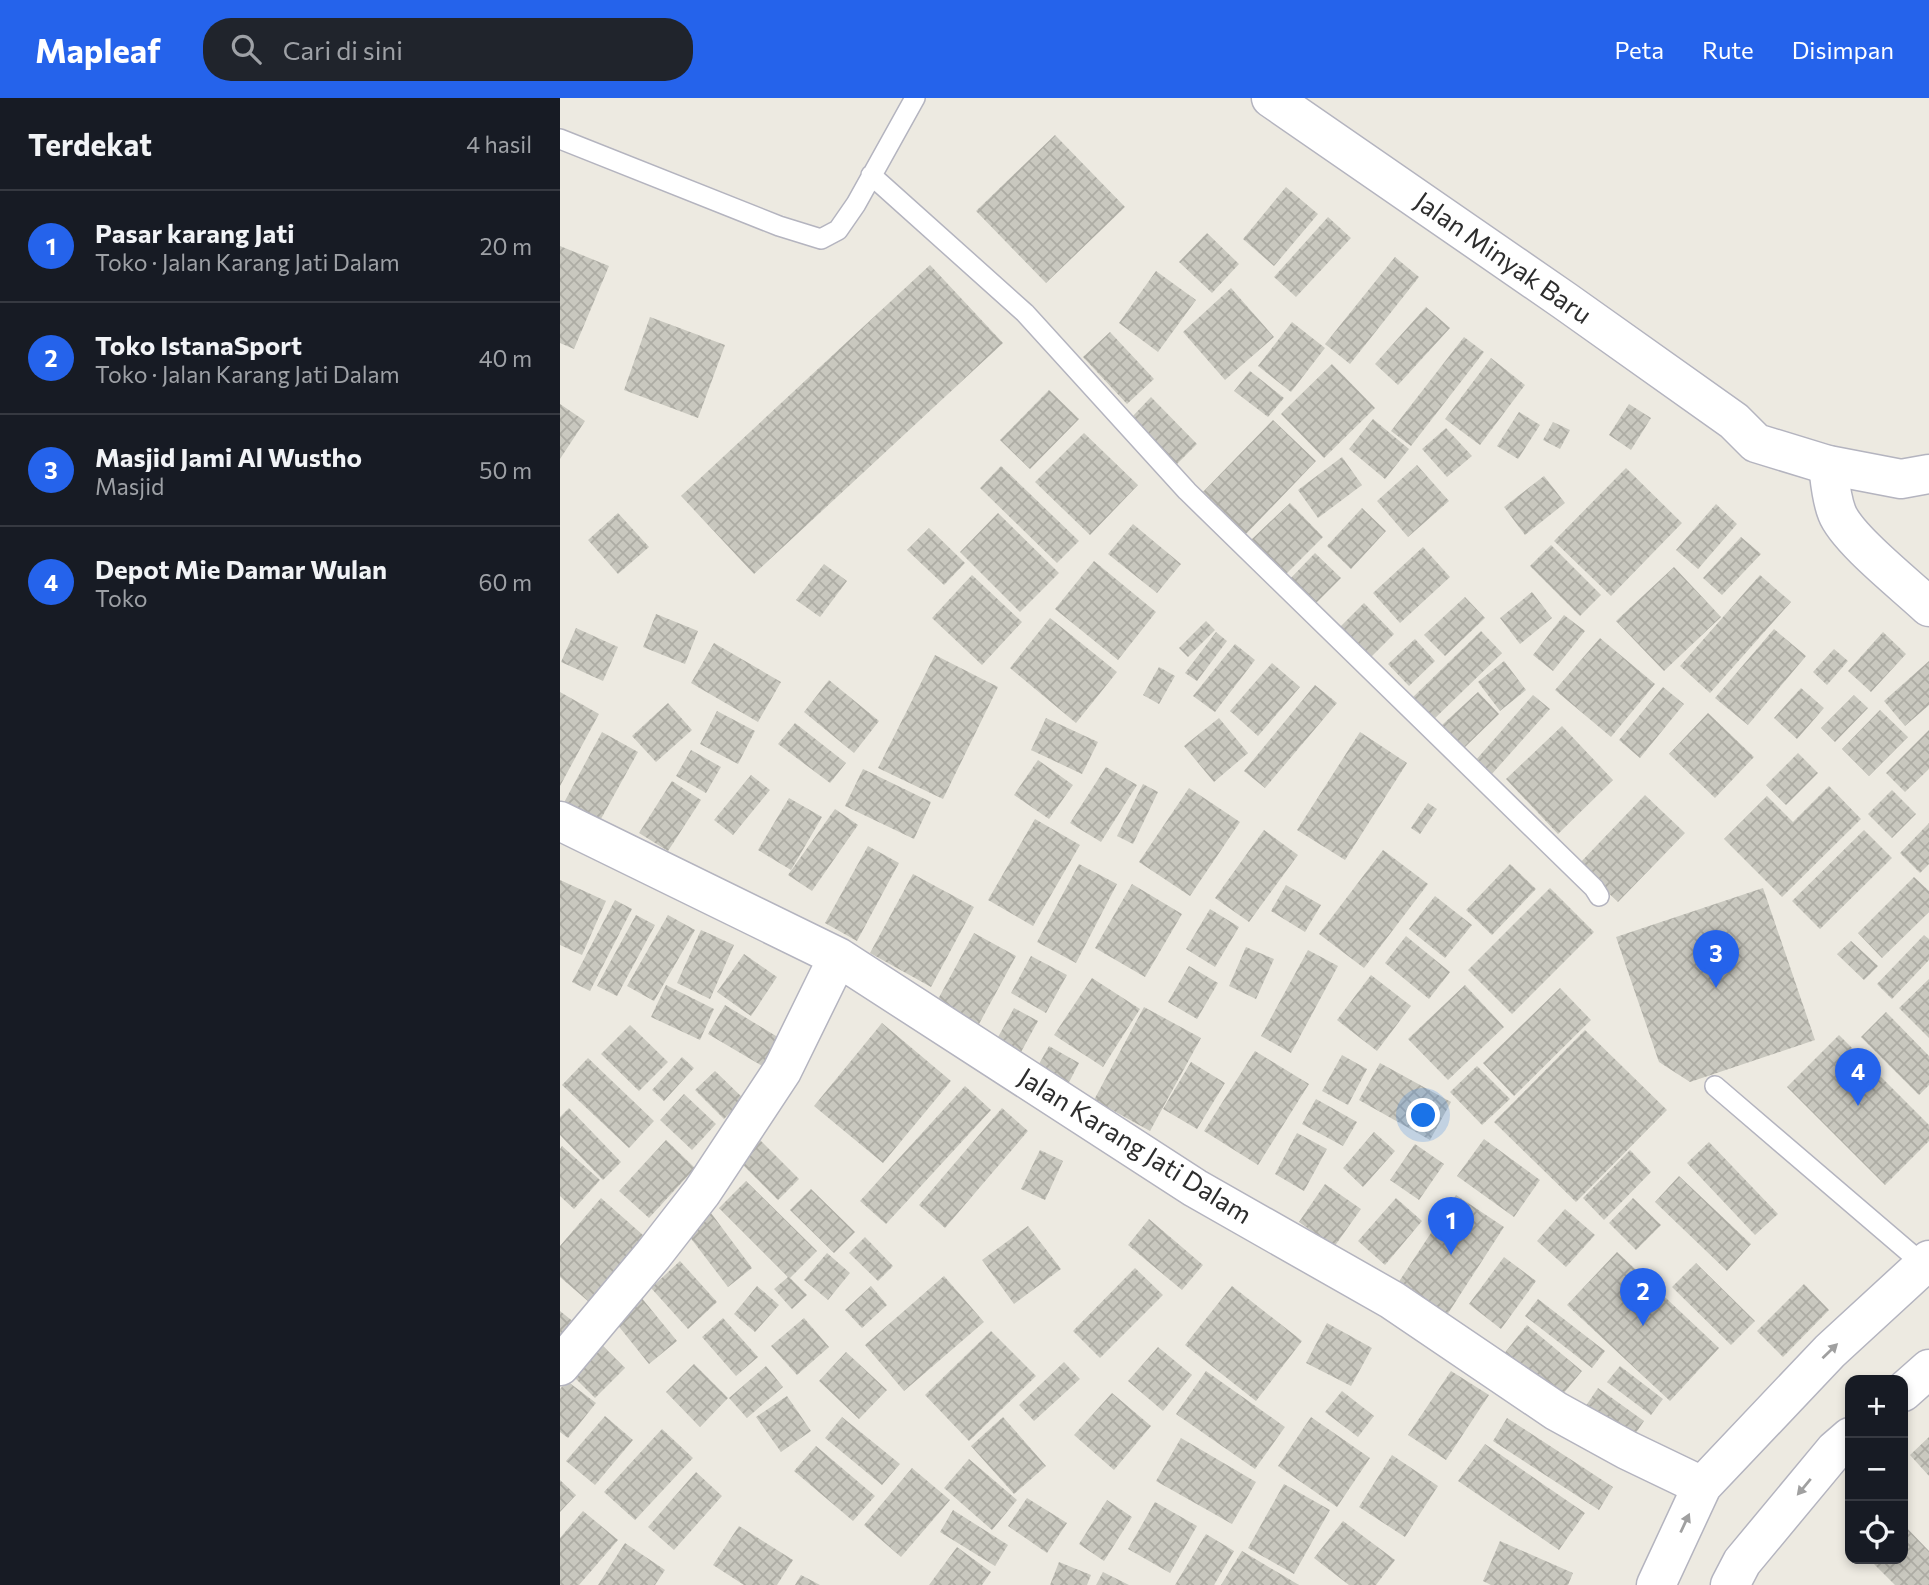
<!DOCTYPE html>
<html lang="id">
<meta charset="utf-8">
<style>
body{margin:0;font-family:Commissioner,sans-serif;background:#20242c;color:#f1f3f6}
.controls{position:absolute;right:21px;bottom:21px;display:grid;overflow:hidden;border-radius:14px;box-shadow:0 4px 10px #0003}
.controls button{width:63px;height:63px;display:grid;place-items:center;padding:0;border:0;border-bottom:2px solid #363941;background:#171b24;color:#f1f3f6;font:35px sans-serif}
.you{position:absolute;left:864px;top:1018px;width:24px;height:24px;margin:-18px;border:5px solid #fff;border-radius:50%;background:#1a73e8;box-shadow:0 0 0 10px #1a73e833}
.badge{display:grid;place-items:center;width:46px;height:46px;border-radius:50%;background:#2563eb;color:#fff;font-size:23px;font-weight:700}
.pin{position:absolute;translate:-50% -58px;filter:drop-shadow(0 2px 4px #0008)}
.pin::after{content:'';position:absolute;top:37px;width:24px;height:21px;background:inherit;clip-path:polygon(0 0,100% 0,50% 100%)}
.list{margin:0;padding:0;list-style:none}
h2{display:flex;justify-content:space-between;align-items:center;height:91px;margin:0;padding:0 28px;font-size:30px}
h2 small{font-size:23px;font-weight:400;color:#9ea1a6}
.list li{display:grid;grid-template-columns:46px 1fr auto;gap:21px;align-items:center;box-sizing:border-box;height:112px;padding:0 28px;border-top:2px solid #363941}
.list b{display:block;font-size:26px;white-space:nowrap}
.list p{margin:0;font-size:23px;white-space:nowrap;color:#9ea1a6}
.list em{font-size:23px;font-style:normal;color:#9ea1a6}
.icon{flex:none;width:38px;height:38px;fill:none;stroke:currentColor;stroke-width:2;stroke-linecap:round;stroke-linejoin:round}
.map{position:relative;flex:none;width:1369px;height:1487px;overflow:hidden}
header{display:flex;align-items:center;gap:42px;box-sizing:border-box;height:98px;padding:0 35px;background:#2563eb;color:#fff}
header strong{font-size:33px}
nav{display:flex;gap:38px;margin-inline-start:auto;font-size:24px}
.search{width:490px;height:63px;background:#20242c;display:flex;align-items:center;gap:18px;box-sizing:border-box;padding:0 24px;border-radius:28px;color:#9ea1a6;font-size:26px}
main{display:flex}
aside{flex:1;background:#171b24}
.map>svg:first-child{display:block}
.building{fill:url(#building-cross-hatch)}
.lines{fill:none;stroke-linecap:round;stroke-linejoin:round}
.service-casing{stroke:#b4b4bf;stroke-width:22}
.minor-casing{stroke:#b4b4bf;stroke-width:41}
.secondary-casing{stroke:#b4b4bf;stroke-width:41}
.service{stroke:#fff;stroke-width:19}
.minor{stroke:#fff;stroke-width:38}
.secondary{stroke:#fff;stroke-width:38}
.oneway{fill:#a0a0a0}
.labels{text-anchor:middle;stroke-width:5;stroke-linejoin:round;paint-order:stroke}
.street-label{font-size:26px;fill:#2d2d2d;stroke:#fff}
</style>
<header>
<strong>Mapleaf</strong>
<div class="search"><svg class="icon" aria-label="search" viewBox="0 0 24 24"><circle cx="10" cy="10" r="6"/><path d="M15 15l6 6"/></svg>Cari di sini</div>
<nav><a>Peta</a><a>Rute</a><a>Disimpan</a></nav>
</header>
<main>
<aside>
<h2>Terdekat<small>4 hasil</small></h2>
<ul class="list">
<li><span class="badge">1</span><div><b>Pasar karang Jati</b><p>Toko · Jalan Karang Jati Dalam</p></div><em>20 m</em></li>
<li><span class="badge">2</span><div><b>Toko IstanaSport</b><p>Toko · Jalan Karang Jati Dalam</p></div><em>40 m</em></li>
<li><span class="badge">3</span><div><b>Masjid Jami Al Wustho</b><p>Masjid</p></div><em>50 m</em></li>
<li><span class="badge">4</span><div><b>Depot Mie Damar Wulan</b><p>Toko</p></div><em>60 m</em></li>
</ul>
</aside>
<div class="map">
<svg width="1369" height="1487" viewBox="0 0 1369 1487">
<defs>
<pattern id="building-cross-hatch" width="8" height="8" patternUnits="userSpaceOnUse" patternTransform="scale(1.75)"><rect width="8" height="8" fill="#c9c8bf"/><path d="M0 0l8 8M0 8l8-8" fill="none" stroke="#adaca4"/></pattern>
</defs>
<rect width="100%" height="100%" fill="#edeae1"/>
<!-- building -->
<path class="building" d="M495 37 565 109 486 185 416 113Z
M726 89 758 116 714 168 683 141Z
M768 119 791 140 736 199 714 179Z
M647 135 679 166 652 195 619 164Z
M0 148 49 168 14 251 0 245Z
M835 159 859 179 790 266 765 246Z
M370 167 443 245 194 476 121 398Z
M596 173 636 202 598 254 559 225Z
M671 190 714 239 665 282 623 234Z
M866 209 890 230 838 287 815 266Z
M90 219 165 247 138 320 64 292Z
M732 224 765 250 731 294 698 268Z
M550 234 594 281 567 306 523 259Z
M904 239 924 254 851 348 831 333Z
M931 260 965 287 920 347 885 321Z
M772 266 815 310 764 360 721 316Z
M690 273 724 300 708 319 674 293Z
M489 292 519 321 470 371 440 342Z
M591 299 637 346 617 366 571 320Z
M0 306 25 323 0 361Z
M1069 306 1091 320 1071 352 1049 337Z
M959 314 980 327 958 361 937 348Z
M813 321 849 351 825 381 789 351Z
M713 322 756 363 683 439 640 397Z
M993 324 1010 332 1000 351 983 342Z
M886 330 912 358 887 379 862 351Z
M524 335 578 387 530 437 475 384Z
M782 359 802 387 758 420 738 392Z
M857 367 889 403 848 439 817 403Z
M441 368 519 443 497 465 420 390Z
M1066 370 1122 425 1051 498 994 443Z
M984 378 1005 405 965 437 944 409Z
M730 405 763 439 725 477 691 442Z
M1156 406 1177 426 1138 471 1116 452Z
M802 410 826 433 791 471 767 448Z
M58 415 89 449 58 476 28 442Z
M438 415 499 475 460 514 400 454Z
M573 426 621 466 597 495 548 456Z
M369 430 405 465 384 487 347 452Z
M1181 439 1201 456 1162 497 1143 480Z
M991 447 1041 497 1020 518 970 468Z
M863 449 890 479 840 525 813 495Z
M755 455 781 480 751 510 726 485Z
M534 463 596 514 558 562 495 511Z
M264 466 287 483 260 519 236 502Z
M1114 469 1161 519 1104 573 1056 523Z
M412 477 462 524 422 567 372 520Z
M1200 477 1231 504 1150 595 1120 568Z
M972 494 992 520 960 546 940 520Z
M905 499 925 520 885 558 864 537Z
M804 505 834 536 809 561 779 530Z
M96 516 138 533 125 566 83 549Z
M1004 517 1025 533 993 573 973 557Z
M490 520 557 574 516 625 450 570Z
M646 523 655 532 628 559 619 550Z
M16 530 58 549 43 583 1 564Z
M1214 531 1246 558 1188 627 1155 600Z
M921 533 942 555 871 624 850 602Z
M656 534 667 543 637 583 625 575Z
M1323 534 1346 556 1311 594 1288 573Z
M1040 540 1095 586 1051 639 995 592Z
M855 541 875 563 849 588 828 566Z
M154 545 221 584 198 624 131 585Z
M675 546 695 562 655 614 633 598Z
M1274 551 1288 563 1267 587 1253 574Z
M375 557 438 589 383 701 318 670Z
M944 563 966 592 940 613 918 584Z
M1369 563V607L1345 628 1324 603Z
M712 565 740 589 698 638 670 613Z
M599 569 615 578 599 606 583 597Z
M269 582 319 623 294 655 244 614Z
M755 587 777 605 705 690 684 673Z
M1103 589 1124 606 1080 660 1059 642Z
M1241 590 1264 610 1237 641 1214 620Z
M0 594 39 616 0 688Z
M918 594 939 616 904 650 882 627Z
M973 597 990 611 931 677 915 663Z
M1294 597 1308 610 1275 644 1261 630Z
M108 605 132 632 96 664 72 638Z
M1320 612 1348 639 1309 678 1282 651Z
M157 613 195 633 178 666 140 646Z
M1148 615 1194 659 1155 700 1109 656Z
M486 620 538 644 522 676 471 652Z
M659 620 688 655 654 684 624 648Z
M235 625 286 665 270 685 218 646Z
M1002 628 1053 682 998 736 946 681Z
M1369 632V671L1345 694 1326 675Z
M42 634 78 654 32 737 0 712Z
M800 634 847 665 785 762 737 732Z
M131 652 161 669 146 695 116 678Z
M1238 655 1258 675 1226 707 1206 687Z
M478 662 513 687 489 721 454 697Z
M546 669 577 687 541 744 510 725Z
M303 671 371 704 354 741 285 708Z
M191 677 210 692 173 737 154 722Z
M112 683 141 702 108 753 79 735Z
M583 686 598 694 573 746 557 738Z
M1269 688 1301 721 1222 799 1164 741 1207 698 1233 724Z
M629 690 680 724 630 798 579 764Z
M1332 692 1356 716 1332 740 1308 716Z
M1085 697 1125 735 1058 804 1018 767Z
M229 700 262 719 231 772 198 752Z
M868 705 877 711 860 736 851 730Z
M275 711 298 727 252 793 228 777Z
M475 721 520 747 473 828 428 802Z
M1369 725V766L1360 775 1340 755Z
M704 732 738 757 689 824 655 800Z
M1304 732 1332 760 1260 831 1232 803Z
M308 748 339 765 297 843 265 825Z
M823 752 868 786 804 870 759 836Z
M519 766 557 786 516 865 477 844Z
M950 766 976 791 932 837 906 812Z
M353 776 414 809 371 889 310 855Z
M1354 779 1369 793V814L1322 860 1298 835Z
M0 782 46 803 22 857 0 847Z
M572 786 622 816 585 879 535 850Z
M726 787 761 807 745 834 711 813Z
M990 790 1034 834 952 916 908 872Z
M1203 790 1255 942 1130 984 1099 964 1056 839Z
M875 798 912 827 885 860 849 831Z
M55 802 72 811 30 893 12 884Z
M650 811 679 829 655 869 626 851Z
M76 817 95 827 57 898 37 888Z
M108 817 135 832 94 903 67 888Z
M141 832 174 847 150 901 117 885Z
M414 835 456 858 419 926 377 903Z
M1364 837 1369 841V862L1332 901 1317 886Z
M846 838 890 874 869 901 825 865Z
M1291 843 1318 868 1304 882 1277 856Z
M686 849 714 861 696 901 669 888Z
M748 852 778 868 731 955 701 938Z
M184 856 217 879 191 918 157 894Z
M471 858 507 877 486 915 451 895Z
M629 868 658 885 637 921 608 904Z
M811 877 851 908 817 953 777 922Z
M532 880 580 911 543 969 494 937Z
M1369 881V940L1339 910Z
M106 887 154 911 140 942 91 919Z
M905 887 944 929 888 982 848 941Z
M1000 890 1031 922 954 998 923 965Z
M165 907 221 941 204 969 148 936Z
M584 909 641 940 590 1033 534 1002Z
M454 910 478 923 461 954 437 941Z
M1326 914 1369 958V987L1359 997 1301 939Z
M322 925 391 983 323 1065 254 1008Z
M70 927 108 964 79 993 41 956Z
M1025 932 1107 1012 1016 1104 934 1024Z
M1279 937 1369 1027V1043L1325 1087 1227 989Z
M489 948 519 965 505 992 474 975Z
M695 953 749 986 698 1067 644 1033Z
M782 957 807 971 788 1007 762 993Z
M122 959 134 970 104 1003 92 992Z
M28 960 94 1023 69 1050 2 987Z
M631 964 665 985 637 1031 603 1011Z
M820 965 891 1004 870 1042 799 1002Z
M917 968 950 1001 922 1027 890 994Z
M155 973 184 1001 164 1021 135 992Z
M405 988 431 1012 326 1126 300 1103Z
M124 996 156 1026 132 1052 100 1022Z
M756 1001 797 1024 783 1048 742 1026Z
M9 1010 61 1064 43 1082 0 1037V1019Z
M442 1010 468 1033 385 1130 359 1107Z
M814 1034 835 1053 803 1089 783 1070Z
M737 1035 767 1051 744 1093 715 1076Z
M924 1041 980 1082 954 1119 897 1078Z
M106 1042 135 1070 89 1120 59 1093Z
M200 1042 239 1081 218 1102 179 1063Z
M1149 1044 1218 1116 1195 1137 1127 1065Z
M855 1046 884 1066 859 1102 830 1082Z
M2 1048 40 1082 14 1111 0 1098V1051Z
M480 1052 503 1063 485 1102 461 1091Z
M1070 1052 1091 1074 1044 1122 1023 1100Z
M1119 1078 1191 1146 1167 1173 1095 1104Z
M186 1083 257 1153 230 1180 247 1197 232 1211 214 1191 228 1179 159 1110Z
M765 1086 801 1111 774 1149 739 1124Z
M251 1091 295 1134 274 1155 230 1112Z
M896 1097 944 1129 887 1217 838 1185Z
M41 1100 92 1145 36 1210 0 1179V1148Z
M836 1100 862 1123 825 1167 798 1143Z
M1073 1100 1101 1127 1076 1152 1049 1125Z
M1005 1111 1035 1137 1006 1169 977 1143Z
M151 1115 192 1170 168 1189 126 1134Z
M589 1121 643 1167 622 1192 568 1147Z
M468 1128 501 1171 454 1206 422 1162Z
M305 1139 333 1168 318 1183 289 1155Z
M1057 1154 1159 1250 1110 1303 1007 1207Z
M267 1155 290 1175 268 1202 244 1182Z
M944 1159 976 1183 941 1231 909 1206Z
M120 1163 157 1204 128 1231 91 1190Z
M1136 1165 1195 1223 1171 1247 1112 1189Z
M575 1170 603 1197 540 1260 513 1233Z
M384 1178 424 1224 344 1293 305 1247Z
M1244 1186 1269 1212 1223 1259 1197 1233Z
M197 1188 219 1207 195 1234 174 1216Z
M311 1188 327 1207 302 1230 285 1212Z
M672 1188 742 1243 696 1303 625 1247Z
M80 1198 117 1243 89 1266 52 1220Z
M978 1201 1045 1253 1032 1270 965 1218Z
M0 1213 20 1229 0 1253Z
M163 1220 198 1259 176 1278 142 1239Z
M244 1220 269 1249 237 1277 211 1248Z
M767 1225 812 1250 791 1288 746 1265Z
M967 1227 1022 1273 998 1302 943 1257Z
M431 1233 476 1278 409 1343 365 1297Z
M42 1247 65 1270 35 1300 13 1278Z
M598 1249 632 1277 603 1313 568 1283Z
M286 1254 327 1292 299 1321 259 1283Z
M504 1264 520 1281 474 1323 459 1307Z
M134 1266 168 1300 140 1329 106 1294Z
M206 1268 223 1289 187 1320 169 1300Z
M1060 1268 1103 1301 1091 1317 1047 1284Z
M646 1273 725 1329 695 1371 616 1316Z
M891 1273 929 1297 886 1362 848 1337Z
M7 1283 36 1305 8 1340 0 1334V1291Z
M1038 1290 1084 1323 1067 1348 1021 1315Z
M782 1293 814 1318 798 1339 765 1314Z
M552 1295 591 1328 554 1372 514 1337Z
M227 1298 251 1333 221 1354 196 1319Z
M45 1318 73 1342 35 1387 6 1363Z
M282 1319 340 1366 322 1387 265 1340Z
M443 1319 486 1368 454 1396 411 1348Z
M751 1319 810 1360 777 1409 718 1368Z
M947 1320 1053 1389 1039 1412 933 1343Z
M102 1331 133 1360 75 1422 44 1394Z
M1369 1339V1378L1350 1357Z
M621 1340 696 1384 672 1426 596 1383Z
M925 1346 1025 1415 999 1452 898 1383Z
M256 1348 315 1398 293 1423 234 1373Z
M832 1357 878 1388 845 1439 799 1409Z
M409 1361 457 1402 432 1432 384 1390Z
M352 1370 390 1402 341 1459 304 1427Z
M136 1374 162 1398 114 1452 88 1429Z
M0 1382 16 1397 0 1414Z
M724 1386 770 1412 734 1476 688 1450Z
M467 1400 507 1425 487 1455 448 1428Z
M547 1402 572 1419 544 1463 519 1446Z
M595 1404 637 1428 610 1475 568 1451Z
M393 1412 448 1447 435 1468 380 1434Z
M23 1413 58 1442 19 1487H0V1440Z
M783 1423 835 1462 816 1487H789L754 1460Z
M1343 1426 1369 1453V1487H1335L1309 1461H1343Z
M179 1428 233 1462 217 1487H184L153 1467Z
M646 1436 674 1453 654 1487H615Z
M940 1443 1013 1475 1008 1487H931L923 1483Z
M65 1445 105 1472 95 1487H38Z
M397 1449 431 1474 422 1487H369Z
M682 1453 739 1487H661Z
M499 1464 531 1477 527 1487H490Z
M543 1474 569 1487H536Z
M241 1477 260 1487H235Z"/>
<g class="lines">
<!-- service casing -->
<g class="service-casing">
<path id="service" d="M0 41 219 128 261 141 278 132 296 106 355 0
M311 77 465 215 627 393 1034 790 1039 798
M1155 988 1364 1167"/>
</g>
<!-- minor casing -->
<g class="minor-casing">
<path id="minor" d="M1268 367C1270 383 1271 400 1277 415 1287 441 1347 488 1369 509
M0 723 278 859 635 1090 832 1202 996 1313 1067 1352 1142 1388
M0 1268 93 1157 142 1094 222 973 278 859"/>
</g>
<!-- secondary casing -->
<g class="secondary-casing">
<path id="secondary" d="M711 0 1005 203 1174 323 1196 345 1268 367 1341 381 1369 376
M1343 1294 1369 1271
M1096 1487 1142 1388 1270 1253 1369 1162
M1170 1487 1182 1464 1275 1352 1290 1339"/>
</g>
<!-- service -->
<use href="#service" class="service"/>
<!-- minor -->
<use href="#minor" class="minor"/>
<!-- secondary -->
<use href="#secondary" class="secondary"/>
</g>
<!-- one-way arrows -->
<defs><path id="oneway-solid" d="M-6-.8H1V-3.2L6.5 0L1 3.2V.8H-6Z" transform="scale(1.75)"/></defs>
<g class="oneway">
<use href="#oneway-solid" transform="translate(1270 1253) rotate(-44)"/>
<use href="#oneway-solid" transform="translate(1244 1389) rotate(130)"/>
<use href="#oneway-solid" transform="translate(1125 1425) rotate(-65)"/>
</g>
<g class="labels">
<!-- street labels -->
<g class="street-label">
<text transform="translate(943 160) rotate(35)" y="9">Jalan Minyak Baru</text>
<text transform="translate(575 1048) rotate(32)" y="9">Jalan Karang Jati Dalam</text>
</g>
</g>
</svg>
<div class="controls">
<button>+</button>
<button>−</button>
<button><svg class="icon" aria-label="locate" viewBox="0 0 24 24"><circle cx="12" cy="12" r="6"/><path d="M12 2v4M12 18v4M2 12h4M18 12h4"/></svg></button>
</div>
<div class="you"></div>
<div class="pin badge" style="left:891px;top:1157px">1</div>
<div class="pin badge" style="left:1083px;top:1228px">2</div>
<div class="pin badge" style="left:1156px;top:890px">3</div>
<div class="pin badge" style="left:1298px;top:1008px">4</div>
</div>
</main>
